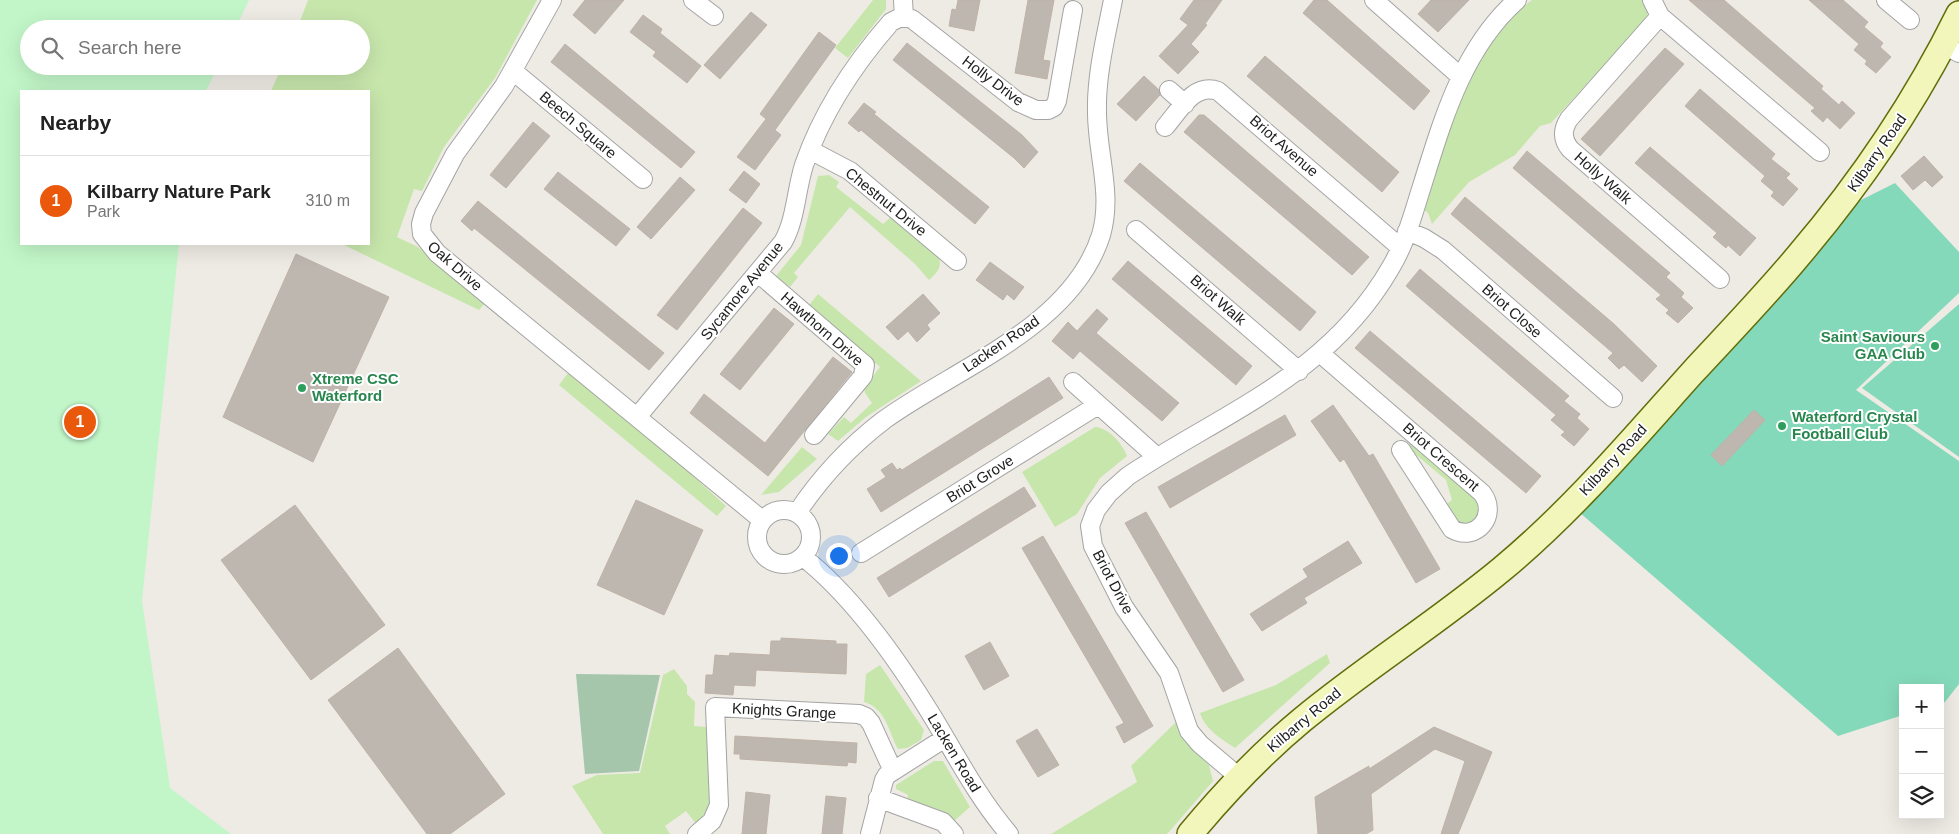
<!DOCTYPE html>
<meta charset="utf-8">
<style>
body{margin:0;font-family:Helvetica,sans-serif;background:#f6f6f6;color:#222}
.controls{position:absolute;right:15px;bottom:15px;display:grid;overflow:hidden;border-radius:0px;box-shadow:0 5px 20px #0002}
.controls button{width:45px;height:45px;display:grid;place-items:center;padding:0;border:0;border-bottom:1px solid #e0e0e0;background:#fff;color:#222;font:25px sans-serif}
.you{position:absolute;left:838px;top:555px;width:18px;height:18px;margin:-12px;border:4px solid #fff;border-radius:50%;background:#1a73e8;box-shadow:0 0 0 8px #1a73e833}
.badge{display:grid;place-items:center;width:32px;height:32px;border-radius:50%;background:#ea580c;color:#fff;font-size:16px;font-weight:700}
.pin{position:absolute;translate:-50% -50%;border:2px solid #fff;box-shadow:0 1px 5px #0006}
.list{margin:0;padding:0;list-style:none}
h2{display:flex;justify-content:space-between;align-items:center;height:65px;margin:0;padding:0 20px;font-size:21px}
h2 small{font-size:16px;font-weight:400;color:#767676}
.list li{display:grid;grid-template-columns:32px 1fr auto;gap:15px;align-items:center;box-sizing:border-box;height:90px;padding:0 20px;border-top:1px solid #e0e0e0}
.list b{display:block;font-size:19px;white-space:nowrap}
.list p{margin:0;font-size:16px;white-space:nowrap;color:#767676}
.list em{font-size:16px;font-style:normal;color:#767676}
.icon{flex:none;width:28px;height:28px;fill:none;stroke:currentColor;stroke-width:2;stroke-linecap:round;stroke-linejoin:round}
.map{position:relative;flex:none;width:1959px;height:834px;overflow:hidden}
.search{position:absolute;background:#fff;box-shadow:0 5px 20px #0002;left:20px;top:20px;width:350px;height:55px;display:flex;align-items:center;gap:12px;box-sizing:border-box;padding:0 18px;border-radius:28px;color:#767676;font-size:19px}
.panel{position:absolute;background:#fff;box-shadow:0 5px 20px #0002;left:20px;top:90px;width:350px;height:155px;border-radius:0px}
.map>svg:first-child{display:block}
.grass{fill:#c7e6ac}
.cemetery{fill:#a6c6ac}
.park{fill:#c2f6c8}
.pitch{fill:#85d9bb}
.building{fill:#beb7b0;stroke:#bfb2a7}
.lines{fill:none;stroke-linecap:round;stroke-linejoin:round}
.street-casing{stroke:#a4a4a4;stroke-width:20}
.secondary-casing{stroke:#616e0a;stroke-width:28}
.street{stroke:#fff;stroke-width:18}
.secondary{stroke:#f2f6ba;stroke-width:25}
.leisure-dot{fill:#2e9e5b;stroke:#fff;stroke-width:2}
.labels{text-anchor:middle;stroke-width:4;stroke-linejoin:round;paint-order:stroke}
.street-label{font-size:15px;fill:#1d1d1d;stroke:#fff}
.leisure-label{font-size:15px;font-weight:bold;fill:#27864d;stroke:#fff;text-anchor:start}
</style>
<div class="map">
<svg width="1959" height="834" viewBox="0 0 1959 834">
<rect width="100%" height="100%" fill="#eeebe4"/>
<!-- grass -->
<path class="grass" d="M308 0H537L495 78 444 147 422 191 414 189 397 237 418 247 485 303 479 310 342 244H369V91H271L282 66H361V29H297Z
M873 0H886V9L848 58 835 48Z
M1532 0H1644L1648 10 1647 18 1551 123 1540 126 1515 155 1469 182 1432 224 1428 213 1424 210C1447 138 1467 47 1532 0Z
M829 175 839 182 836 187 883 224 893 215 939 257C942 268 937 273 929 280L915 264 850 207 794 273 798 277 790 287 776 276 801 245 818 176Z
M818 294 921 381 866 417 838 441 828 434 844 417 851 423 872 403 865 393 864 388 880 367 809 305Z
M569 372 671 456 726 506 717 516 559 385Z
M1095 427C1109 428 1122 443 1127 456L1100 478 1077 514 1055 527 1022 472Z
M1410 443H1414L1480 502 1482 510 1472 525 1455 522 1444 506 1452 500 1446 480 1408 448Z
M802 447 817 459 779 492 761 495Z
M1327 654 1330 663 1235 748C1221 739 1205 729 1200 713L1276 685Z
M880 665 924 730 921 740 907 748 898 749C889 733 886 708 864 702L866 674Z
M674 669 687 686V694L695 702 694 726 707 727 712 800C710 811 706 818 696 824L686 811 665 826 670 834H603L572 786 597 775 640 773 663 675Z
M1177 721 1195 752 1209 765 1213 781 1169 832 1166 834H1051L1137 782 1131 766Z
M934 761H943L970 807 954 821 943 814 907 801 908 795 896 789V785Z"/>
<!-- cemetery -->
<path class="cemetery" d="M576 674 660 675 639 771 585 774Z"/>
<!-- park -->
<path class="park" d="M0 0H249L235 29H29V66H218L206 91H21V244H179L142 601 170 788 231 834H0Z"/>
<!-- pitch -->
<path class="pitch" d="M1895 183 1959 252V293L1856 390 1959 461V684L1945 702 1940 704V688H1903V715L1838 736 1579 512 1853 204Z
M1959 304V457L1862 388Z"/>
<!-- building -->
<path class="building" d="M585 0H624L595 34 573 15Z
M958 0H980L974 31 949 26 952 9 956 10Z
M1028 0H1054L1043 60 1050 61 1047 79 1015 73Z
M1194 0H1222L1205 24 1207 25 1191 44 1199 52 1178 74 1159 56 1188 25 1180 19Z
M1314 0H1327L1430 91 1414 110 1303 13Z
M1431 0H1469L1438 32 1418 14Z
M1689 0H1724L1823 86 1821 89 1839 105 1842 101 1855 113 1840 129 1827 117 1823 122 1811 111 1815 108Z
M1809 0H1843L1868 22 1864 27 1883 43 1880 47 1891 57 1876 73 1865 64 1867 61 1854 50 1859 44Z
M751 12 767 25 720 79 704 65Z
M643 15 662 29 660 33 701 66 687 83 653 56 656 52 630 32Z
M819 32 836 45 775 130 781 135 755 170 737 157 766 119 760 114Z
M907 43 1022 135 1038 152 1024 168 1014 158 893 60Z
M565 44 695 152 681 168 551 62Z
M1665 48 1684 64 1600 156 1581 139Z
M1265 56 1399 172 1382 192 1247 76Z
M1144 76 1159 90 1160 95 1136 121 1117 104Z
M1700 89 1775 154 1771 159 1790 174 1786 178 1798 189 1783 206 1771 196 1774 192 1761 181 1765 176 1685 106Z
M864 103 876 112 874 114 989 207 975 224 861 130 859 132 848 123Z
M1199 115H1204L1369 257 1352 275 1184 132Z
M533 122 550 136 506 188 490 175Z
M1650 147 1756 238 1740 256 1728 245 1726 248 1713 237 1717 233 1635 163Z
M1527 151 1670 273 1666 277 1684 293 1681 297 1693 308 1678 323 1666 313 1669 310 1656 299 1661 295 1513 168Z
M1924 156 1943 177 1932 187 1925 180 1913 190 1901 176Z
M1140 163 1316 312 1300 331 1124 181Z
M744 171 760 184 746 203 729 190Z
M558 172 630 229 616 246 544 189Z
M680 177 695 190 651 239 637 227Z
M1465 197 1614 324 1657 366 1642 382 1624 365 1619 369 1608 358 1613 353 1451 214Z
M478 201 664 353 649 370 474 228 472 231 461 221Z
M743 208 762 223 677 330 657 315Z
M296 254 389 297 313 462 223 417Z
M1128 261 1252 366 1236 385 1112 279Z
M990 262 1024 287 1014 300 1007 294 1003 300 976 280Z
M1420 269 1569 396 1564 401 1580 414 1577 418 1589 429 1574 446 1561 435 1565 432 1551 420 1556 415 1406 286Z
M923 294 940 313 927 325 930 329 917 342 908 331 898 340 886 327Z
M774 308 794 324 740 390 720 374Z
M1097 309 1108 319 1096 333 1179 403 1162 421 1080 351 1073 359 1052 341 1068 322 1077 331Z
M1370 331 1541 476 1526 493 1355 348Z
M833 357 852 372 768 476 690 413 704 394 765 443Z
M1049 377 1063 398 881 512 867 489 886 477 881 470 892 463 897 470 900 468 902 470Z
M1333 405 1369 456 1373 454 1440 569 1416 583 1344 459 1340 462 1311 421Z
M1754 410 1765 420 1722 466 1711 455Z
M1285 415 1296 435 1170 508 1158 487Z
M1024 487 1036 506 889 597 877 578Z
M636 500 703 530 664 615 597 585Z
M295 505 385 625 311 680 221 560Z
M1146 512 1244 680 1223 692 1125 523Z
M1043 536 1153 726 1124 743 1116 727 1124 723 1022 548Z
M1348 541 1362 563 1304 598 1307 603 1262 631 1250 614 1308 577 1303 569Z
M781 638 836 641V644H847L846 674 756 670 755 686 734 685 733 695 705 693 706 675H713L715 655 729 656 730 653 770 655 771 641H781Z
M990 642 1009 676 984 690 965 656Z
M398 648 505 794 450 834H427L328 700Z
M1434 727 1492 752 1458 834H1441L1465 761 1435 749 1371 794 1373 830 1366 834H1318L1315 797 1369 766V769Z
M1037 729 1059 765 1038 777 1016 741Z
M735 736 857 743 856 763 848 762 847 766 740 759V754H734Z
M746 792 770 795 766 834H742Z
M826 796 846 798 842 834H822Z"/>
<g class="lines">
<!-- street casing -->
<g class="street-casing">
<path id="street" d="M552 0 504 86 455 154 424 213 421 224 422 234 437 253 762 520
M693 0 714 16
M903 0 904 17
M1374 0 1461 77
M1652 0 1660 16 1569 119C1562 130 1562 139 1570 149L1720 279
M1886 0 1910 20
M1660 16 1820 152
M1944 45 1959 53
M513 71 643 179
M1169 90 1185 104
M1165 127C1179 111 1194 82 1218 91L1401 248
M810 150 850 171 957 261
M1136 230 1299 371
M1407 231 1424 238 1443 250 1613 398
M758 273 865 365 863 376 814 435
M1321 354 1482 493C1499 515 1476 543 1452 529L1401 450
M1073 382 1157 457
M637 417 783 242C796 219 796 190 804 165 822 113 855 63 891 22L901 17 912 19 1018 102 1036 110H1048L1054 107 1057 101 1073 10
M757 537a27 27 0 1 1 54 0a27 27 0 1 1-54 0Z
M797 513C820 478 850 446 884 420 956 368 1072 327 1101 235 1113 194 1097 154 1097 112 1096 75 1106 36 1113 0
M861 553 1098 405
M803 557C855 598 900 663 934 719 958 759 979 799 1009 834
M1240 778 1200 744 1189 731 1169 673 1124 607 1093 546 1090 526 1096 510 1109 493 1128 476C1226 411 1329 375 1391 267 1406 242 1413 214 1422 186 1443 119 1463 48 1517 0
M878 798 943 822 954 834
M697 834 712 821 719 805 715 707 859 714 866 717 871 723 893 771
M870 834 884 780 887 775 945 738"/>
</g>
<!-- secondary casing -->
<g class="secondary-casing">
<path id="secondary" d="M1190 834C1224 793 1261 754 1302 720 1366 667 1437 623 1502 569 1572 511 1631 441 1692 373 1728 334 1765 296 1799 255 1862 181 1916 101 1959 14"/>
</g>
<!-- street -->
<use href="#street" class="street"/>
<!-- secondary -->
<use href="#secondary" class="secondary"/>
</g>
<!-- markers -->
<g class="leisure-dot">
<circle cx="1935" cy="346" r="5"/>
<circle cx="302" cy="388" r="5"/>
<circle cx="1782" cy="426" r="5"/>
</g>
<g class="labels">
<!-- street labels -->
<g class="street-label">
<text transform="translate(993 81) rotate(37)" y="5">Holly Drive</text>
<text transform="translate(578 125) rotate(40)" y="5">Beech Square</text>
<text transform="translate(1284 146) rotate(41)" y="5">Briot Avenue</text>
<text transform="translate(1877 153) rotate(-55)" y="5">Kilbarry Road</text>
<text transform="translate(1603 178) rotate(41)" y="5">Holly Walk</text>
<text transform="translate(886 202) rotate(39)" y="5">Chestnut Drive</text>
<text transform="translate(455 266) rotate(41)" y="5">Oak Drive</text>
<text transform="translate(742 291) rotate(-51)" y="5">Sycamore Avenue</text>
<text transform="translate(1218 300) rotate(41)" y="5">Briot Walk</text>
<text transform="translate(1512 311) rotate(41)" y="5">Briot Close</text>
<text transform="translate(822 329) rotate(41)" y="5">Hawthorn Drive</text>
<text transform="translate(1001 344) rotate(-34)" y="5">Lacken Road</text>
<text transform="translate(1441 457) rotate(41)" y="5">Briot Crescent</text>
<text transform="translate(1613 460) rotate(-47)" y="5">Kilbarry Road</text>
<text transform="translate(980 479) rotate(-32)" y="5">Briot Grove</text>
<text transform="translate(1113 582) rotate(62)" y="5">Briot Drive</text>
<text transform="translate(784 711) rotate(3)" y="5">Knights Grange</text>
<text transform="translate(1304 720) rotate(-40)" y="5">Kilbarry Road</text>
<text transform="translate(954 753) rotate(59)" y="5">Lacken Road</text>
</g>
<!-- leisure labels -->
<g class="leisure-label">
<text x="1925" y="342" text-anchor="end">Saint Saviours<tspan x="1925" dy="17">GAA Club</tspan></text>
<text x="312" y="384">Xtreme CSC<tspan x="312" dy="17">Waterford</tspan></text>
<text x="1792" y="422">Waterford Crystal<tspan x="1792" dy="17">Football Club</tspan></text>
</g>
</g>
</svg>
<div class="controls">
<button>+</button>
<button>−</button>
<button><svg class="icon" aria-label="layers" viewBox="0 0 24 24"><path d="M12 4l9 5-9 5-9-5zM3 14l9 5 9-5"/></svg></button>
</div>
<div class="you"></div>
<div class="pin badge" style="left:80px;top:422px">1</div>
<div class="search"><svg class="icon" aria-label="search" viewBox="0 0 24 24"><circle cx="10" cy="10" r="6"/><path d="M15 15l6 6"/></svg>Search here</div>
<section class="panel">
<h2>Nearby<small></small></h2>
<ul class="list">
<li><span class="badge">1</span><div><b>Kilbarry Nature Park</b><p>Park</p></div><em>310 m</em></li>
</ul>
</section>
</div>
